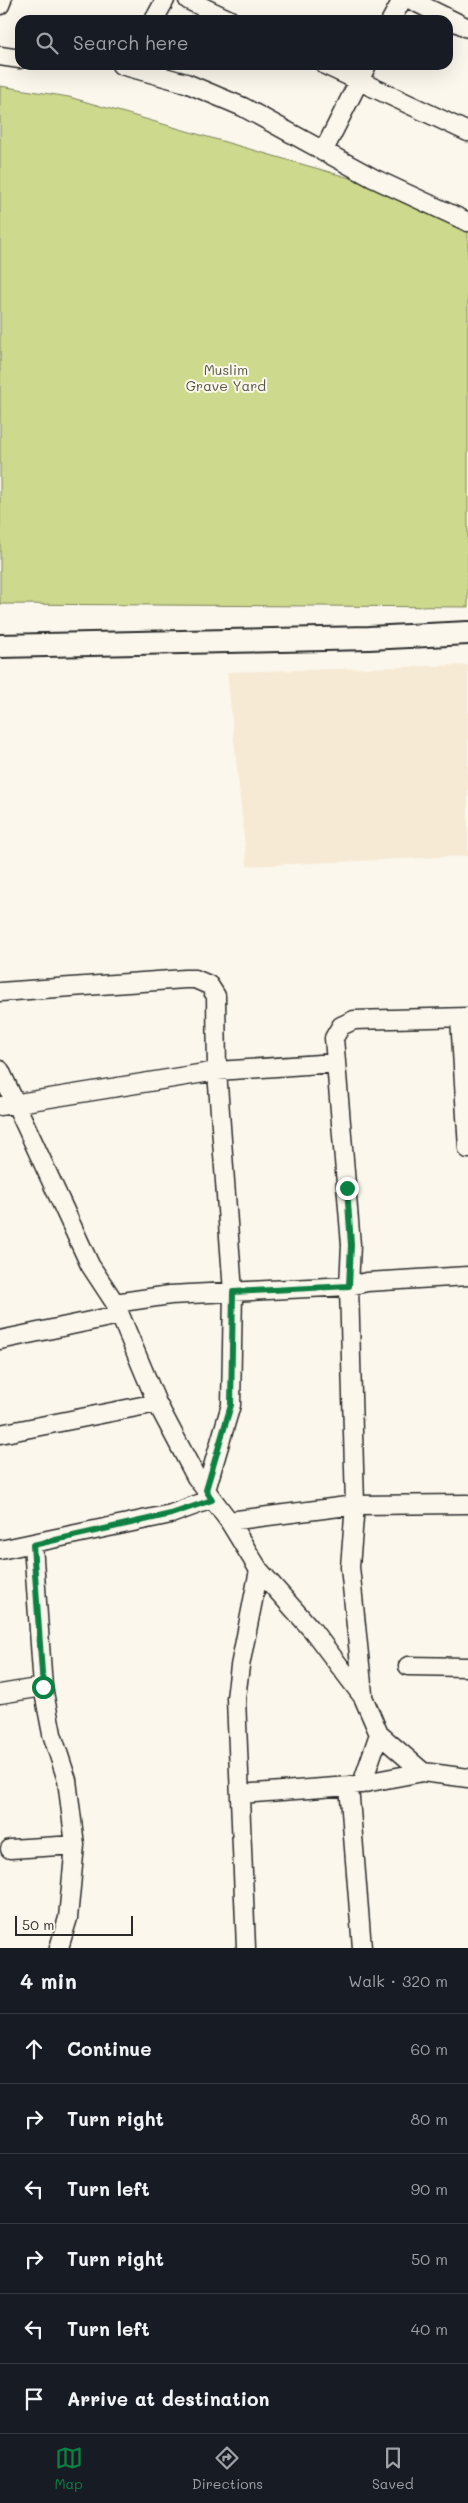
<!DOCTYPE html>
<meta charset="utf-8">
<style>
body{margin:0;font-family:Mali,sans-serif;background:#20242c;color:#f1f3f6}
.scale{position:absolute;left:15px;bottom:12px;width:118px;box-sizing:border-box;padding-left:5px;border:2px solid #2b2b2b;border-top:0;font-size:14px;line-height:18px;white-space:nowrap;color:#2b2b2b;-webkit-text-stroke:4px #fbf7ec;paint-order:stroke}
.stop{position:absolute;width:15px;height:15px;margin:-11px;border:4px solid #0b8043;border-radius:50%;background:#fff}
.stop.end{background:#0b8043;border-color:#fff;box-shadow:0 1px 5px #0008}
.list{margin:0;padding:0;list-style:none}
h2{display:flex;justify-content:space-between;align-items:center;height:65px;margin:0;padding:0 20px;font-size:21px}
h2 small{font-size:16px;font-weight:400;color:#9ea1a6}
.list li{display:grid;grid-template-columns:32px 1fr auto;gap:15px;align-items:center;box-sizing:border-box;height:70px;padding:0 20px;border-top:1px solid #363941}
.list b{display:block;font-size:19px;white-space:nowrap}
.list em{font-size:16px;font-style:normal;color:#9ea1a6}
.icon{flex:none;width:28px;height:28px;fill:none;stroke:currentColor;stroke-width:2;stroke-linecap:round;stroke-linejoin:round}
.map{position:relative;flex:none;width:468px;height:1948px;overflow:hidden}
.search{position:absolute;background:#171b24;box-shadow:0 5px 20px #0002;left:15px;right:15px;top:15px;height:55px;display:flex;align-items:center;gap:12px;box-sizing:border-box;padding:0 18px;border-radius:15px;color:#9ea1a6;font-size:19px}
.sheet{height:485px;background:#171b24}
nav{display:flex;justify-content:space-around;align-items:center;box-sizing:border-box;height:70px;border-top:1px solid #363941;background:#171b24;font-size:14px;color:#9ea1a6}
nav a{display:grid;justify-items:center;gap:2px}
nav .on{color:#0b8043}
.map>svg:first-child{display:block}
.built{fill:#f7ead5}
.green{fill:#cdd98c;stroke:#7c825c}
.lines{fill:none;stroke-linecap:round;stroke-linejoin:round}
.minor-casing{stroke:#2b2b2b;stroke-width:21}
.tertiary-casing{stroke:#2b2b2b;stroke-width:26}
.minor{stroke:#fbf7ec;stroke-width:18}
.tertiary{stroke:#fbf7ec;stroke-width:22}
.route{stroke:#0b8043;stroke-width:6}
.labels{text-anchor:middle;stroke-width:4;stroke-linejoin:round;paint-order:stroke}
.park-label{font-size:14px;fill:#545643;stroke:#fbf7ec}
</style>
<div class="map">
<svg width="468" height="1948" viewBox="0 0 468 1948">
<rect width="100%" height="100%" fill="#fbf7ec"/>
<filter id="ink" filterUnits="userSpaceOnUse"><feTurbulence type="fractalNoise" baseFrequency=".02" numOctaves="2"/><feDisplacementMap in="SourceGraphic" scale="10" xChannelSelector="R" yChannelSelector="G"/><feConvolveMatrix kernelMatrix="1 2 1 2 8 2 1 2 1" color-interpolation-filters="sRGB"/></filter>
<g filter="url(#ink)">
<!-- built -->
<path class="built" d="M468 665V856L247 866 227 672Z"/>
<!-- green -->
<path class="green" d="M0 86 69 97 468 212V607L0 604Z"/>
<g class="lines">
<!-- minor casing -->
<g class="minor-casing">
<path id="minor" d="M188 0 230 20
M411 0 468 28
M0 5 2 0
M154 20 165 0
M391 20 402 0
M0 56 20 59
M121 65 186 83 243 107 373 178 468 222
M325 65 468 132
M323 152 367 65
M0 992 185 979H195L209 985 216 996 217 1071 233 1292 231 1405 206 1490
M468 1017 354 1020 341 1026 334 1038 351 1245 349 1286 355 1505 468 1504
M460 1018 468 1149
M0 1070 90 1265 115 1303 157 1403 196 1477 229 1521 259 1570 313 1631 363 1697 379 1734 423 1772 468 1778
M0 1106 217 1071 335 1063
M115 1303 170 1295 349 1286 367 1282 468 1276
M0 1340 119 1315
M0 1434 157 1403
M229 1521 355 1505 350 1567 363 1694
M33 1545 43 1687 52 1734 67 1780 75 1845 68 1918 59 1948
M0 1550 171 1514 212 1499
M408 1666 468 1667
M0 1694 43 1687
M362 1784 379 1734
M349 1786 362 1948
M240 1794 349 1786 423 1772
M10 1849 75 1845
M246 1948 236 1698 240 1666 259 1570"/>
</g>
<!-- tertiary casing -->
<g class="tertiary-casing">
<path id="tertiary" d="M0 646 369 638 468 633"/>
</g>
<!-- minor -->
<use href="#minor" class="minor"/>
<!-- tertiary -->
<use href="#tertiary" class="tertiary"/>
</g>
</g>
<g class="lines" filter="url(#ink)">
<!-- route -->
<path class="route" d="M43 1687 33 1545 171 1514 212 1500 206 1490 231 1405 233 1292 349 1286 351 1245 347 1188"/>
</g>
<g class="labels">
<!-- park labels -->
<g class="park-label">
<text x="226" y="375">Muslim<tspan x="226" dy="16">Grave Yard</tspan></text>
</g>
</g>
</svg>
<div class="scale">50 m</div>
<div class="stop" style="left:43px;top:1687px"></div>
<div class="stop end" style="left:347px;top:1188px"></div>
<div class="search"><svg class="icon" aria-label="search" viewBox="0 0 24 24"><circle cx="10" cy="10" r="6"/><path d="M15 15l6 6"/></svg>Search here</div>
</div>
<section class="sheet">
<h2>4 min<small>Walk · 320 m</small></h2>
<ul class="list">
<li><svg class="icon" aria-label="ahead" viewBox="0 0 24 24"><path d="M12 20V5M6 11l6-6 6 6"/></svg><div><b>Continue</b></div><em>60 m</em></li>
<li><svg class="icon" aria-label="right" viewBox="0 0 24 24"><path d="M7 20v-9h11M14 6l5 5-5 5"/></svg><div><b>Turn right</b></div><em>80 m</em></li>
<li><svg class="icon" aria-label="left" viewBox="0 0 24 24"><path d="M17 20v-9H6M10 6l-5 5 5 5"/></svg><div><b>Turn left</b></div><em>90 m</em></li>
<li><svg class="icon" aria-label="right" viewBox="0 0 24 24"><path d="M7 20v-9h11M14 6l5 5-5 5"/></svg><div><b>Turn right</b></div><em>50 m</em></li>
<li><svg class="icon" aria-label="left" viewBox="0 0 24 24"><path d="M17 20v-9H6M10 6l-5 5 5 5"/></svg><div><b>Turn left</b></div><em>40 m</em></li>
<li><svg class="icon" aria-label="arrive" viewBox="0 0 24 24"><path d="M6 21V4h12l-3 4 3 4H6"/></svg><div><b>Arrive at destination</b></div></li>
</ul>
</section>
<nav>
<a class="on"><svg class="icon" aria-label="map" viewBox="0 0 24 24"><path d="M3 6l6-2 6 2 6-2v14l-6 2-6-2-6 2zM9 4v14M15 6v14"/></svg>Map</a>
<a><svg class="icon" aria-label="directions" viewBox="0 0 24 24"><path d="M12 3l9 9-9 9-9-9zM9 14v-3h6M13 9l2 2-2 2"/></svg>Directions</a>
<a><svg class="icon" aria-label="saved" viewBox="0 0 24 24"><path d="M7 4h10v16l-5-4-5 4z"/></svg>Saved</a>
</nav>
